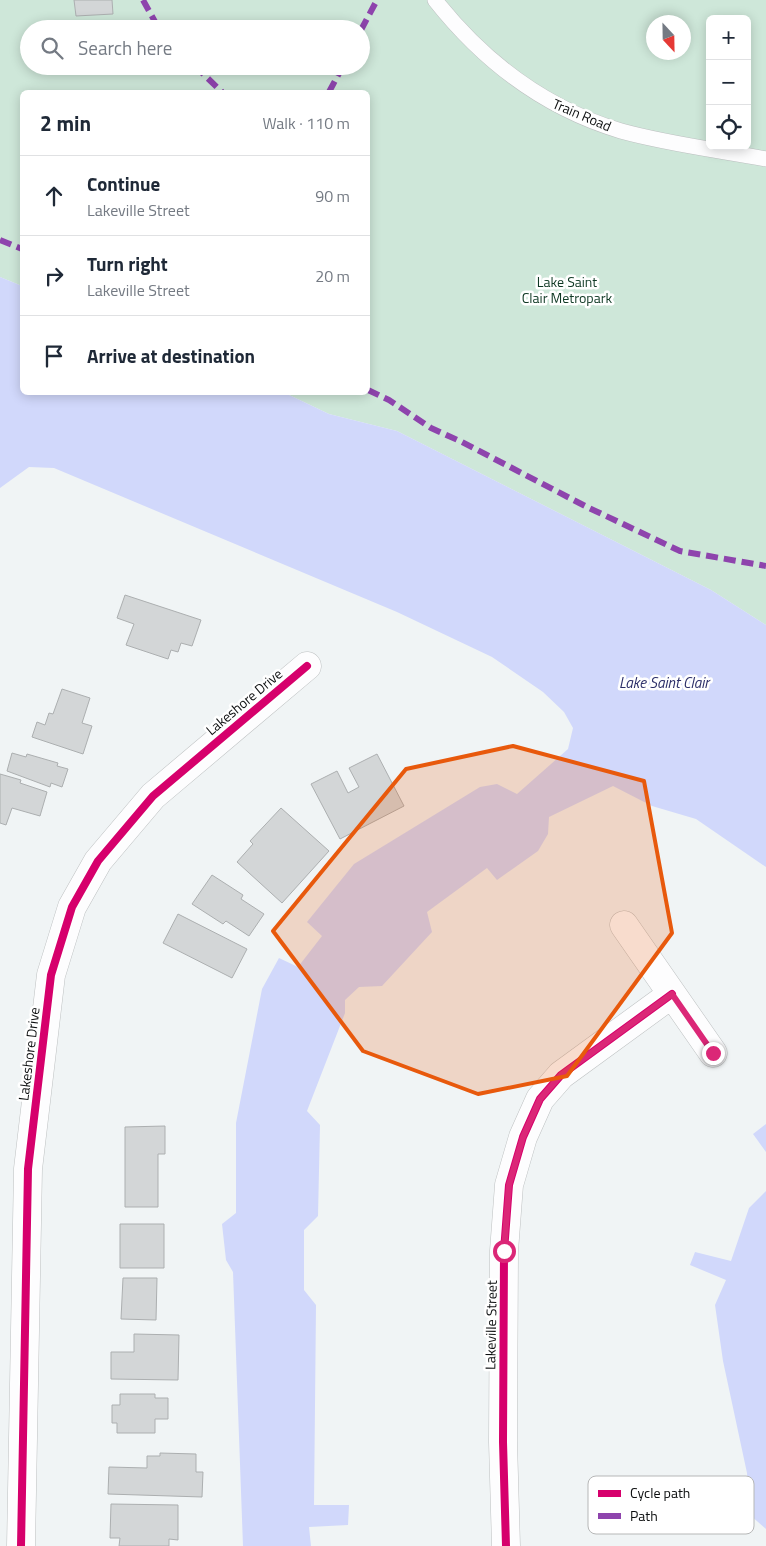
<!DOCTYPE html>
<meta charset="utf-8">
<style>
body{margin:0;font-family:"Titillium Web",sans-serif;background:#f2f2f3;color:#1f2937}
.controls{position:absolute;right:15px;top:15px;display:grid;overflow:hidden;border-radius:8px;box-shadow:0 2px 12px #0003}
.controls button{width:45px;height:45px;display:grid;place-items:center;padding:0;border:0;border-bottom:1px solid #e0e1e3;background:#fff;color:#1f2937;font:25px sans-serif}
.compass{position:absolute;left:646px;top:15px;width:45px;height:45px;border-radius:50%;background:#fff;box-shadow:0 2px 12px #0003;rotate:158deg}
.stop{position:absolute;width:15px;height:15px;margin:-11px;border:4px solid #db2777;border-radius:50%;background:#fff}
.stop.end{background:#db2777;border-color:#fff;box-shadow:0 1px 5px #0008}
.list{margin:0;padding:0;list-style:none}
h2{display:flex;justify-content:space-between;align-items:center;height:65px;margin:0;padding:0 20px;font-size:21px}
h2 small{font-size:16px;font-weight:400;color:#747a83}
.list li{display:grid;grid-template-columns:32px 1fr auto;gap:15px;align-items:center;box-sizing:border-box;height:80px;padding:0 20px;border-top:1px solid #e0e1e3}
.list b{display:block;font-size:19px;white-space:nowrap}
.list p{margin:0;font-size:16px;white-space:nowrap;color:#747a83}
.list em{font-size:16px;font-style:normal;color:#747a83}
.icon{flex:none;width:28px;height:28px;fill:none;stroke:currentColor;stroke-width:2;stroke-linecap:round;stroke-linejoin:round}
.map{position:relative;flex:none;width:766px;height:1546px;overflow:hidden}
.search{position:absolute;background:#fff;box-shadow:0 2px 12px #0003;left:20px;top:20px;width:350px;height:55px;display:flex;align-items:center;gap:12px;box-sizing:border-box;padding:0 18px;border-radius:28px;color:#747a83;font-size:19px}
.panel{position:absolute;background:#fff;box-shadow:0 2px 12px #0003;left:20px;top:90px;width:350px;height:305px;border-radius:8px}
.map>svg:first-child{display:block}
.green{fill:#cee7d9;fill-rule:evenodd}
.water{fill:#d1d8fb}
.building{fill:#d3d6d7;stroke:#acafb0}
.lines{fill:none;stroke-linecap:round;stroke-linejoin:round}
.lane-casing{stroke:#bdc0c1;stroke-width:16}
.street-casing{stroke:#bdc0c1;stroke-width:29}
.lane{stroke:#fdfdfe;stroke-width:15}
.street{stroke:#fdfdfe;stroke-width:28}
.quiet{stroke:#8e44ad;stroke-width:6;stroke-dasharray:12 6;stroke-linecap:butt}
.cycleway-casing{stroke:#fff;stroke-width:11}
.cycleway{stroke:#d6006c;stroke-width:8}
.route{stroke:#db2777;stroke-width:6}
.marked{fill:#e8590c;fill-opacity:0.2;stroke:#e8590c;stroke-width:4;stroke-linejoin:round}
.labels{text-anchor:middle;stroke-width:5;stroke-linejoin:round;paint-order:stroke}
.street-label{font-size:14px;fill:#0c0e0f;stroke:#fff}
.park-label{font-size:14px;fill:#0f3924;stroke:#fff}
.water-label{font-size:15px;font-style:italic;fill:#2b2e68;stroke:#fff}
.key{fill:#fff;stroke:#b6b7b7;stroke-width:1}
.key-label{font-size:14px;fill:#0c0e0f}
</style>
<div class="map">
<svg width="766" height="1546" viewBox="0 0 766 1546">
<rect width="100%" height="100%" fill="#f0f4f5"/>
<!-- green -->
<path class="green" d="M0 0H766V625L711 590 397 431 329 414 285 393 368 392V92H22V286L0 277ZM710 19H747V146H710ZM654 22H684V52H654ZM29 29H361V66H29Z"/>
<!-- water -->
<path class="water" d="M0 277 22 286V392L285 393 329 414 397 431 711 590 766 625V867L696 819 652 806 613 786 549 817 548 834 538 851 497 880 487 868 427 912 432 932 382 986 359 987 345 1000V1013L307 1111 320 1125 318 1216 304 1230V1290L316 1305 314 1505H349L348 1525 309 1527 311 1546H243L233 1272 226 1260 222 1224 236 1213V1123L262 989 279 958 298 967 322 936 307 922 354 864 480 787 497 784 517 794 568 749 573 728 564 712 543 692 492 657 397 612 54 468 29 467 0 488Z
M766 1124V1152L753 1134Z
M766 1191V1529L750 1515 747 1473 723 1361 715 1305 726 1280 690 1265 695 1252 731 1261 749 1208Z"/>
<!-- building -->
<path class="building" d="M74 0H112L113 14 76 16Z
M125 595 201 620 192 646 181 643 178 652 171 650 168 659 126 645 134 624 117 618Z
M62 689 90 698 82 723 92 726 83 754 32 737 37 722 45 725 49 713 53 714Z
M12 753 26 757 27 754 58 763 57 766 68 769 62 787 51 783 50 787 7 771Z
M377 754 404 806 340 839 311 784 337 771 348 793 359 787 349 768Z
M0 774 21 780 20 783 47 792 40 816 12 808 6 825 0 823Z
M281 808 329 851 282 903 237 862 253 844 250 841Z
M212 875 243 895 241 899 264 914 249 936 226 921 223 924 192 904Z
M178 914 247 949 232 978 163 943Z
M165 1126V1154H158V1207H125V1127Z
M120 1224H164V1268H120Z
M123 1278H157L156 1320 121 1319Z
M134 1334 179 1335 178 1380 111 1379V1352H134Z
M120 1394H155V1398H168V1419H155V1433H117V1423H112V1405H120Z
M160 1453 196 1454V1472H203L202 1497 108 1494 109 1467 147 1468V1456H160Z
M111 1504 178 1505V1540L169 1539V1546H119L120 1538H110Z"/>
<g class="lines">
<!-- lane casing -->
<g class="lane-casing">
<path id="lane" d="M435 0C484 62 544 108 621 131 668 144 718 150 766 159"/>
</g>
<!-- street casing -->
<g class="street-casing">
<path id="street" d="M624 925 713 1053
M21 1546 28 1169 51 975 72 907 98 861 153 796 307 666
M506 1546 503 1442 504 1251 509 1185 523 1137 540 1099 561 1075 672 994"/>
</g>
<!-- lane -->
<use href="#lane" class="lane"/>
<!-- street -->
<use href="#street" class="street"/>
<!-- quiet -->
<path class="quiet" d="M143 0 159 29
M361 30 377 0
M195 66 222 92
M329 92 343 66
M0 240 22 249
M368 390 389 400 431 428 462 442 587 507 680 551 766 566"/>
<!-- cycleway casing -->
<g class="cycleway-casing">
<path id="cycleway" d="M21 1546 28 1169 51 975 72 907 98 861 153 796 307 666
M506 1546 503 1442 504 1251 509 1185 523 1137 540 1099 561 1075 672 994"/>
</g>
<!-- cycleway -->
<use href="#cycleway" class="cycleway"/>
</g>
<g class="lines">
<!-- route -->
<path class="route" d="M504 1251 509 1185 523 1137 540 1099 561 1075 672 994 713 1053"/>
</g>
<!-- marked area -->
<path class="marked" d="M513 746 644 781 672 933 567 1076 478 1094 363 1051 273 931 406 769Z"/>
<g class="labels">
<!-- street labels -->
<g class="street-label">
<text transform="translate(582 115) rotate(23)" y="5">Train Road</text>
<text transform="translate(244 702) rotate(-40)" y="5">Lakeshore Drive</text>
<text transform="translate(29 1054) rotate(-83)" y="5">Lakeshore Drive</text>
<text transform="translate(491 1325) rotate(-89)" y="5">Lakeville Street</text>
</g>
<!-- park labels -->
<g class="park-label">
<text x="567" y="287">Lake Saint<tspan x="567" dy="16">Clair Metropark</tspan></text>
</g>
<!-- water labels -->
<g class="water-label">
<text x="664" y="688">Lake Saint Clair</text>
</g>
</g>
<!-- legend -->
<rect x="588" y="1476" width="166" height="58" rx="8" class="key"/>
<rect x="598" y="1490" width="23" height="7" fill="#d6006c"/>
<rect x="598" y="1513" width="23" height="6" fill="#8e44ad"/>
<g class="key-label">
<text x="630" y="1498">Cycle path</text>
<text x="630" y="1521">Path</text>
</g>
</svg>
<div class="controls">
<button>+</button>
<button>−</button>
<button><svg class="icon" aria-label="locate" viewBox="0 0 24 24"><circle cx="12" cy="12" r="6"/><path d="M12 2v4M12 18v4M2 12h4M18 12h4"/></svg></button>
</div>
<svg class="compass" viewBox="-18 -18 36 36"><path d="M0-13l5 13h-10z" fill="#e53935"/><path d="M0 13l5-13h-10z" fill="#747a83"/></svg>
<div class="stop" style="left:504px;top:1251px"></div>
<div class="stop end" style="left:713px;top:1053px"></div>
<div class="search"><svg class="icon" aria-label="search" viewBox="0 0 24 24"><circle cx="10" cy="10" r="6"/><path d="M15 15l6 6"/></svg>Search here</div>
<section class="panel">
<h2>2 min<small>Walk · 110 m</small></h2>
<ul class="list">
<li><svg class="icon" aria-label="ahead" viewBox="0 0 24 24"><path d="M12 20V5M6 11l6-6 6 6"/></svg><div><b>Continue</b><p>Lakeville Street</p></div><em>90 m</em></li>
<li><svg class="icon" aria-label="right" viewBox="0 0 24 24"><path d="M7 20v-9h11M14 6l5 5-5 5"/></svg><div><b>Turn right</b><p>Lakeville Street</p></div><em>20 m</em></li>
<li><svg class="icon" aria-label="arrive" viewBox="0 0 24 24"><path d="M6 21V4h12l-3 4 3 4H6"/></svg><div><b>Arrive at destination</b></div></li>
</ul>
</section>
</div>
